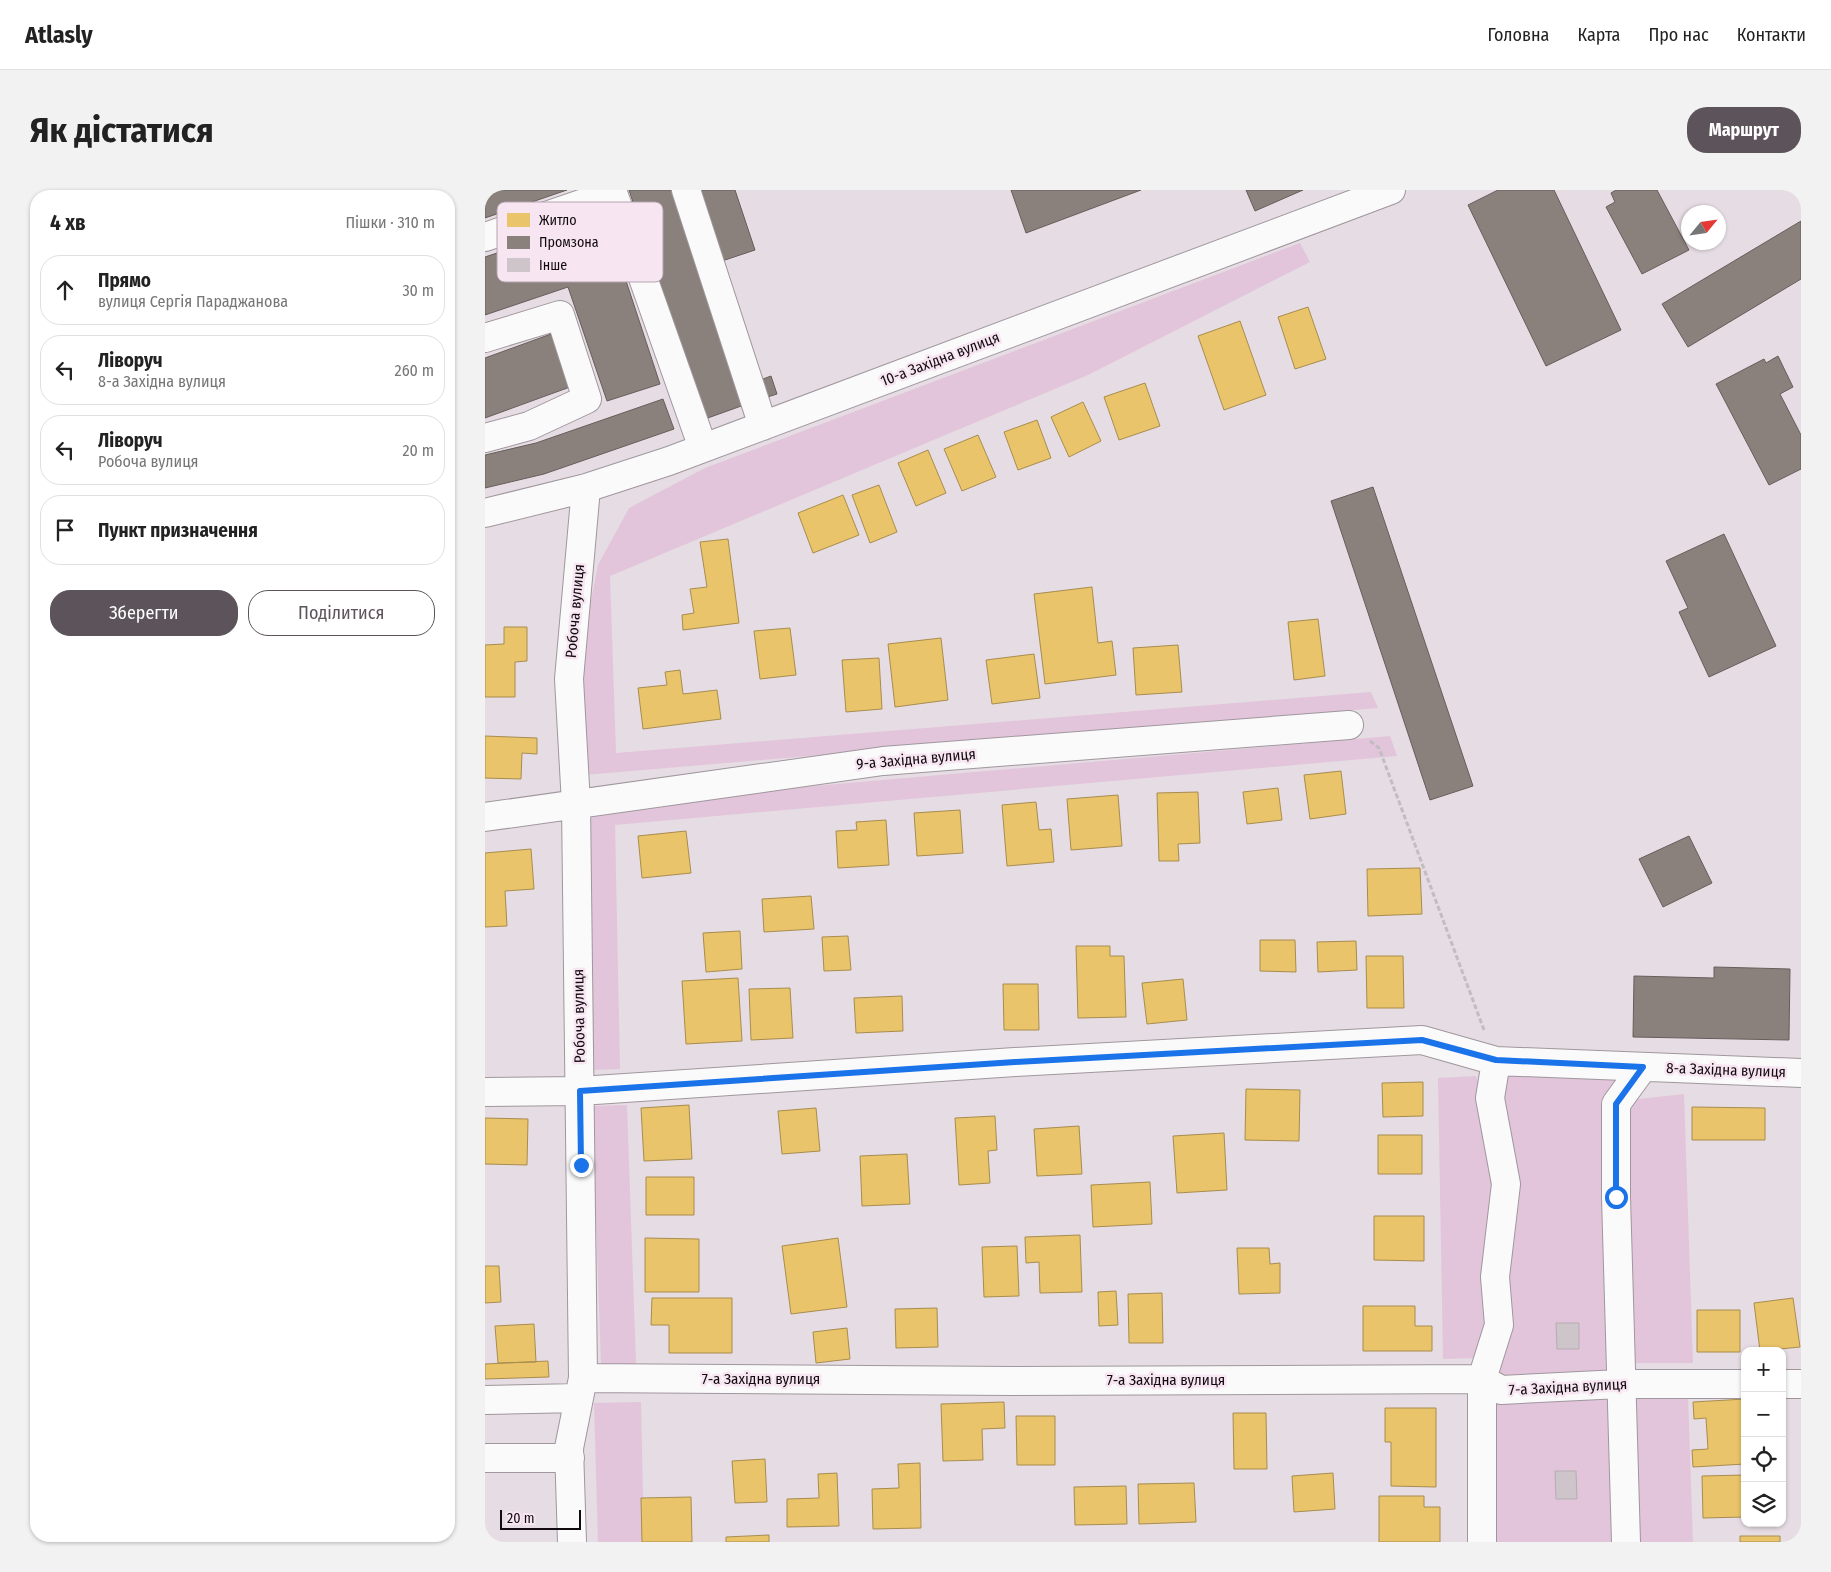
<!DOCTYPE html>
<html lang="uk">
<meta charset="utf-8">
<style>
body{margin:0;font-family:"Fira Sans Condensed",sans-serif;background:#f2f2f2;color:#222}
.controls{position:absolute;right:15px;bottom:15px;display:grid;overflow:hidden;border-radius:10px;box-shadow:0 1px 4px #0004}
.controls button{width:45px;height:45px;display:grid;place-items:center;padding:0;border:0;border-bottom:1px solid #e0e0e0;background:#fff;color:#222;font:25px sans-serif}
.compass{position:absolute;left:1196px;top:15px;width:45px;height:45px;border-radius:50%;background:#fff;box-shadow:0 1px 4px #0004;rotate:61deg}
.scale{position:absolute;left:15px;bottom:12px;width:81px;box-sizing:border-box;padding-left:5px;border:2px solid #110b10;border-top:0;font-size:14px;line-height:18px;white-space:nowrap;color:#110b10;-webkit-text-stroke:4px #f8e5f2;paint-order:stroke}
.stop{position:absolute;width:15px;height:15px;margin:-11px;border:4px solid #1a73e8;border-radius:50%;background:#fff}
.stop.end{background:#1a73e8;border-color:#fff;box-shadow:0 1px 5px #0008}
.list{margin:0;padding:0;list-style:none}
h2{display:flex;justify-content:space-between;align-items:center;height:65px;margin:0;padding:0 20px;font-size:21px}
h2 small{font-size:16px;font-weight:400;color:#767676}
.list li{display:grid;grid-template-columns:32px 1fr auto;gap:15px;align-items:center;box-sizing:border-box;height:70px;margin:0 10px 10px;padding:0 10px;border:1px solid #e0e0e0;border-radius:20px}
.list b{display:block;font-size:19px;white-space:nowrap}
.list p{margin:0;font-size:16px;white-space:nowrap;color:#767676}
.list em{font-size:16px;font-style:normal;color:#767676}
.actions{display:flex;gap:10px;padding:15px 20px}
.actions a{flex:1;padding:11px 0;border:1px solid #5c545a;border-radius:20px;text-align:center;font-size:18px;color:#5c545a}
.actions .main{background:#5c545a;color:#fff}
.icon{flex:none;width:28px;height:28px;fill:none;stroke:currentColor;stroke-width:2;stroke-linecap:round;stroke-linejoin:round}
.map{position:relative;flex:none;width:1316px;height:1352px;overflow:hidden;border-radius:20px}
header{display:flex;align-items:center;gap:30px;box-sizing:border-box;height:70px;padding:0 25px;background:#fff;border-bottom:1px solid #e0e0e0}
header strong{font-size:24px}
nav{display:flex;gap:28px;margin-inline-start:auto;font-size:18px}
.intro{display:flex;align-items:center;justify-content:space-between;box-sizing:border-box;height:120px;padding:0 30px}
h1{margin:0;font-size:35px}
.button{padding:12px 22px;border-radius:20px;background:#5c545a;color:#fff;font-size:18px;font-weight:700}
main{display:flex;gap:30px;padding:0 30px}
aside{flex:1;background:#fff;border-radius:20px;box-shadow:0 1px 4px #0004}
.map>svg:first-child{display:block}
.green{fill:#e2c5da}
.homes{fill:#e9c46a;stroke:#a88c4f}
.industry{fill:#8a817c;stroke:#665e5c}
.building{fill:#cec5cb;stroke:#b4adb2}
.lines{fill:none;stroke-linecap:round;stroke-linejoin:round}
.minor-casing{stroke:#9f979d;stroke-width:30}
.path{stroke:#c1bdc0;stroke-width:3;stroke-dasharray:5 2.5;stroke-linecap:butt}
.minor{stroke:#fbfafb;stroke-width:28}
.route{stroke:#1a73e8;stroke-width:6}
.labels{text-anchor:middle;stroke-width:5;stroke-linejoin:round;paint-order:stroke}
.street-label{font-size:15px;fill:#110b10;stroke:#f8e5f2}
.key{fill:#f8e5f2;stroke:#b3a4ae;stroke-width:1}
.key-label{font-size:14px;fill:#110b10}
</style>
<header>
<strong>Atlasly</strong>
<nav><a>Головна</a><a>Карта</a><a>Про нас</a><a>Контакти</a></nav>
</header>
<div class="intro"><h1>Як дістатися</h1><a class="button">Маршрут</a></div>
<main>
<aside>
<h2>4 хв<small>Пішки · 310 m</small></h2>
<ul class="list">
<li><svg class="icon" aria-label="ahead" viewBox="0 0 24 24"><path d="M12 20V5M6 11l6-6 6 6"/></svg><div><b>Прямо</b><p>вулиця Сергія Параджанова</p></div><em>30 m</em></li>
<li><svg class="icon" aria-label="left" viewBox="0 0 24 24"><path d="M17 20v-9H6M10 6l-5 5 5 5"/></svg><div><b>Ліворуч</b><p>8-а Західна вулиця</p></div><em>260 m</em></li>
<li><svg class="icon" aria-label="left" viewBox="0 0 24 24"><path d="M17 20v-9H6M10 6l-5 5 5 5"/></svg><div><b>Ліворуч</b><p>Робоча вулиця</p></div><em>20 m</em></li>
<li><svg class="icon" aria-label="arrive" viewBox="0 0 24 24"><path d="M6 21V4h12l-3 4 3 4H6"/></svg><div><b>Пункт призначення</b></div></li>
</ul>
<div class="actions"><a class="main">Зберегти</a><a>Поділитися</a></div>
</aside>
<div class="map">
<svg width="1316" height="1352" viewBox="0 0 1316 1352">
<rect width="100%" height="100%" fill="#e6dce3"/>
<!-- green -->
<path class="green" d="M815 53 825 72 603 185 125 386 131 563 886 502 893 518 99 585 96 460 113 375 144 318 220 278Z
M905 546 912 566 130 635 135 879 106 880 105 628 122 614Z
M1017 883 1142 885 1128 1187 1022 1192 1008 1185 1012 910Z
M991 886 998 904 1014 995 1005 1137 992 1168 958 1169 953 888Z
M1199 904 1208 1173H1144L1145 910Z
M142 915 151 1174 116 1175 107 916Z
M1128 1205 1131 1352H1008L1011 1208Z
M1147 1205 1203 1206 1208 1352H1150Z
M156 1212 159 1352H113L109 1213Z"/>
<!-- homes -->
<path class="homes" d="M823 117 841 169 810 179 793 127Z
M755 131 781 205 739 220 713 146Z
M660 193 675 236 634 250 619 207Z
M598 212 616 251 584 267 566 227Z
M552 230 566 268 533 280 519 242Z
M493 245 511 287 477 301 459 259Z
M443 260 461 303 431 316 413 273Z
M394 295 412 342 385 353 367 305Z
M358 305 374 345 328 363 313 323Z
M243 349 254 433 198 440 197 425 209 423 205 399 222 397 215 352Z
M607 397 613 453 627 451 631 485 560 494 549 404Z
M833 429 840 486 809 490 803 432Z
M19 437H42V471L30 472V507H0V455L19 454Z
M305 438 311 485 275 489 269 441Z
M456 448 463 510 410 517 403 454Z
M693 455 697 502 651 505 648 458Z
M549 464 555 508 507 514 501 470Z
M394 468 397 519 361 522 357 470Z
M195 480 198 504 232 500 236 529 158 539 153 498 182 495 180 482Z
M0 546 52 548V564L37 563 36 589 0 588Z
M856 581 861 624 825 629 819 585Z
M793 598 797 630 762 634 758 602Z
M713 602 715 653 693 654 694 671H674L672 603Z
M633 605 637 656 586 660 582 609Z
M551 612 554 640 566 639 569 672 522 676 517 615Z
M475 620 478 663 432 666 429 623Z
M401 630 404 675 353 678 351 641 372 640 371 632Z
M201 641 206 683 157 688 153 646Z
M46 659 49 699 20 701 22 736 0 737V663Z
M935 678 937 724 883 726 882 679Z
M326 706 329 739 279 742 277 709Z
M255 741 257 779 221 782 218 743Z
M363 746 366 780 339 781 337 747Z
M775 750H810L811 782 775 781Z
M871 751 872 780 833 782 832 752Z
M591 756H625V766H639L641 827 593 828Z
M881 766H918L919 818H882Z
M253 788 257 851 201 854 197 791Z
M698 789 702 830 662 834 657 793Z
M518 794H553L554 840H519Z
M305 798 308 848 266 850 264 799Z
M417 806 418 841 371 843 369 808Z
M938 892V926L898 927 897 893Z
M761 899 815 900 814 951 760 950Z
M204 915 207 969 159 971 156 918Z
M1207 917 1280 918V950H1207Z
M331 918 335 961 297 964 293 921Z
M510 926 512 960 503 961 505 993 474 995 470 928Z
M0 928 43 929 42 975 0 974Z
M594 936 597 984 552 986 549 939Z
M739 943 742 1000 692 1003 688 946Z
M893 945H937V984H893Z
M422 964 425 1014 377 1016 375 966Z
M161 987H209V1025H161Z
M665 992 667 1034 608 1037 606 995Z
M889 1026H939V1071L889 1070Z
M595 1045 597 1102 555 1103 554 1072 541 1073 540 1047Z
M160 1048 214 1049V1102H160Z
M353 1048 362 1117 306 1124 297 1056Z
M532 1056 534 1106 499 1107 497 1057Z
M752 1058H784L785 1074 795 1073V1103L754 1104Z
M0 1076H14L16 1112 0 1113Z
M631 1101 633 1135 614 1136 613 1102Z
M677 1103 678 1153H644L643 1104Z
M167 1108H247V1163H184V1135H166Z
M1308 1108 1315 1157 1275 1161 1269 1113Z
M878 1116H930V1136H947V1161H878Z
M452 1118 453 1157 411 1158 410 1119Z
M1212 1120H1255V1162H1212Z
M49 1134 51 1172 13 1173 10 1136Z
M362 1138 365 1169 331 1173 328 1142Z
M63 1171 64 1187 0 1189V1174Z
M1260 1209V1274L1208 1277 1207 1260 1223 1259 1221 1228 1209 1229 1208 1212Z
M519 1212 520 1238 497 1239 498 1270 458 1271 456 1214Z
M900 1218H951V1297L906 1296V1252H900Z
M748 1223H781L782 1279H749Z
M531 1226H570V1275H532Z
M280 1269 282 1312 250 1313 247 1271Z
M435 1273 436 1338 388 1339 387 1299 414 1298 413 1274Z
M352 1283 354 1336 302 1337V1309L334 1308 333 1284Z
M848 1283 850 1319 809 1322 807 1286Z
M1260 1285V1327L1218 1328 1217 1286Z
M709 1293 711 1332 654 1334 653 1294Z
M641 1296 642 1334 590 1335 589 1297Z
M894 1306H939V1317H955V1352H894Z
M206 1307 207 1352H157L156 1308Z
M284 1345V1352H241V1347Z
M1255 1346H1295V1352H1255Z"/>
<!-- industry -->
<path class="industry" d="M0 0H82L0 28Z
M144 0H189L259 215 220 229Z
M210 0H250L270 60 234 72Z
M526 0H656L541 43Z
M761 0H818L770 21Z
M1013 0H1069L1136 140 1061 176 983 15Z
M1131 0H1172L1204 60 1157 84 1121 17 1130 12 1126 3Z
M120 27 175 194 122 211 83 97 0 125V67Z
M1316 31V89L1203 157 1177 114Z
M66 144 85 197 0 228V168Z
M1293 166 1308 197 1295 204 1316 245V279L1284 295 1231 194 1279 169 1281 173Z
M286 186 292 204 276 209 270 192Z
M178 209 189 239 59 284 0 298V265L51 253Z
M888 297 988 596 945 610 846 311Z
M1239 344 1291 456 1224 487 1194 422 1203 418 1181 371Z
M1204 646 1227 693 1178 717 1154 669Z
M1229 777 1305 779 1304 850 1148 847 1149 786 1229 788Z"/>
<!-- building -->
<path class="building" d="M1071 1133H1094V1159H1072Z
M1070 1281H1091L1092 1309H1071Z"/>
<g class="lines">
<!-- minor casing -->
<g class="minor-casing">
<path id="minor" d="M127 0 218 258
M201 0 278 236
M0 47 128 3
M0 148 75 125 102 209 44 236 0 248
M0 323 101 298 184 271 906 0
M0 627 398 571 864 535
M0 902 95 901 530 872 937 850 1011 871 1316 883
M98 1188 527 1191 997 1189 1016 1200 1135 1194H1260
M1297 1194H1316
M0 1210 94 1208
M0 1268H85
M87 1352 84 1258 98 1188 91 614 84 489 101 298
M997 1352V1189L1014 1135 1010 1087 1021 994 1005 908 1011 871
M1141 1352 1131 1007V914L1158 877"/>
</g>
<!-- path -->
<path class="path" d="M885 551 894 558 999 840"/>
<!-- minor -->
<use href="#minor" class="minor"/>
</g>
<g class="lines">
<!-- route -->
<path class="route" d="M96 975 95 901 530 872 937 850 1011 870 1158 877 1131 914V1007"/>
</g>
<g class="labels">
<!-- street labels -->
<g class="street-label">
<text transform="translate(455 169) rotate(-21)" y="5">10-а Західна вулиця</text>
<text transform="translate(90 421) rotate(-85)" y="5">Робоча вулиця</text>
<text transform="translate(431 569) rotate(-5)" y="5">9-а Західна вулиця</text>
<text transform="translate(94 826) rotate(-91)" y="5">Робоча вулиця</text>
<text transform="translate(1241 880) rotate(2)" y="5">8-а Західна вулиця</text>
<text x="276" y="1194">7-а Західна вулиця</text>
<text x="681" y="1195">7-а Західна вулиця</text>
<text transform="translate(1083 1197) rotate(-3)" y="5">7-а Західна вулиця</text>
</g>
</g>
<!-- legend -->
<rect x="12" y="12" width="166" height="80" rx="8" class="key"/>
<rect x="22" y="23" width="23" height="14" fill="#e9c46a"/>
<rect x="22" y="46" width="23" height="13" fill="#8a817c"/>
<rect x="22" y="68" width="23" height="14" fill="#cec5cb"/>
<g class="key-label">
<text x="54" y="35">Житло</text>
<text x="54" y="57">Промзона</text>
<text x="54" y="80">Інше</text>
</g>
</svg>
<div class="controls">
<button>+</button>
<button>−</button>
<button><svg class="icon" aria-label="locate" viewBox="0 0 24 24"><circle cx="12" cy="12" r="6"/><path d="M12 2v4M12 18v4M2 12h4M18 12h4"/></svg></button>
<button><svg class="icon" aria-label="layers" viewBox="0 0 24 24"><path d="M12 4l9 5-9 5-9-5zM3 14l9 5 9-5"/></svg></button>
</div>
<svg class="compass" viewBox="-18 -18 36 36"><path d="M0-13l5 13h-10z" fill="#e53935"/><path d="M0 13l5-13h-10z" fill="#767676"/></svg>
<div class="scale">20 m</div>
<div class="stop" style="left:1131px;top:1007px"></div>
<div class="stop end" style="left:96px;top:975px"></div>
</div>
</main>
